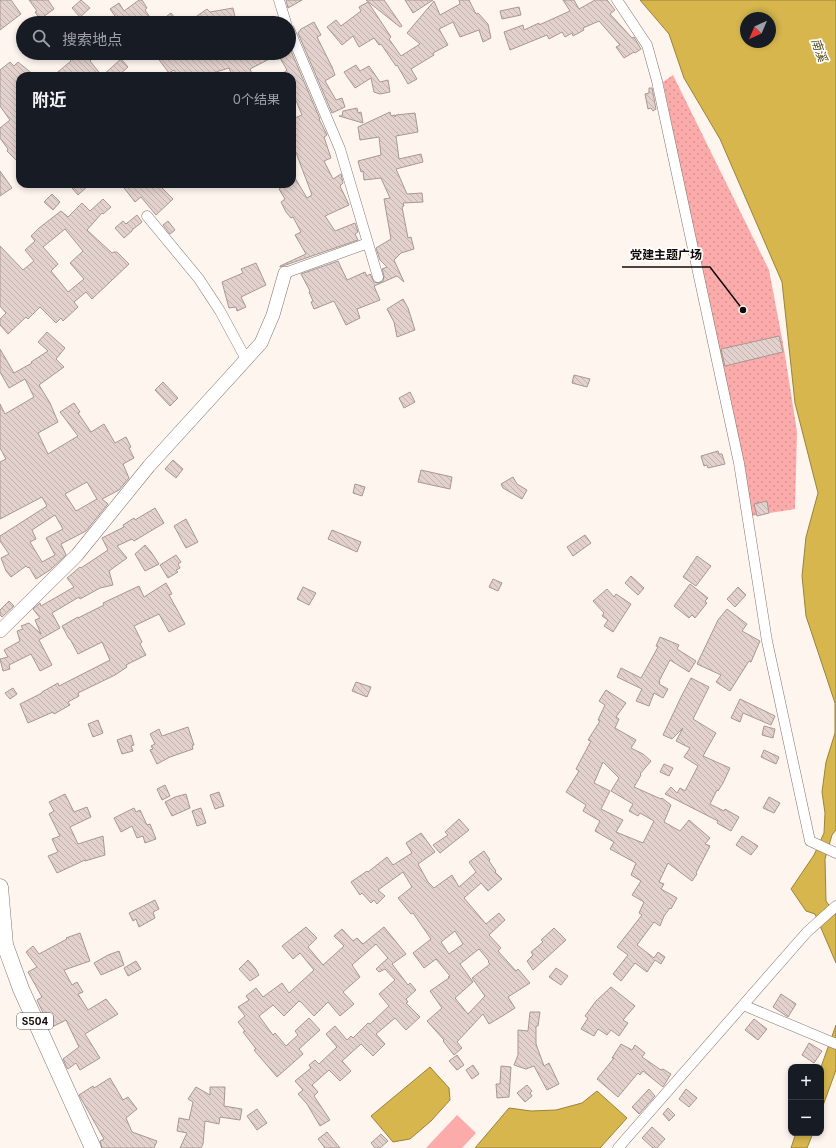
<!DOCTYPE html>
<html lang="zh">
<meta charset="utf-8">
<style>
body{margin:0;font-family:Inter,"Noto Sans SC",sans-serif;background:#242831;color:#f1f3f6}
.controls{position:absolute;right:12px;bottom:12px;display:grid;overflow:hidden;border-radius:8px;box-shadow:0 2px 6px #0003}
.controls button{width:36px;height:36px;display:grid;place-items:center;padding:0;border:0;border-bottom:1px solid #363941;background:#171b24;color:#f1f3f6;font:20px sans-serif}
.compass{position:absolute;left:740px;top:12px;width:36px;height:36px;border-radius:50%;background:#171b24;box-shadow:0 2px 6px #0003;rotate:224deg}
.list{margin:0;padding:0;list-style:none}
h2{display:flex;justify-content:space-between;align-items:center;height:52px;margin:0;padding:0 16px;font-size:17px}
h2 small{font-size:13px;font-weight:400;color:#9ea1a6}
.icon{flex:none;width:22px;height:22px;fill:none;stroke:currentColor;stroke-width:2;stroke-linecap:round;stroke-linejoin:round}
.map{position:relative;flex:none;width:836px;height:1148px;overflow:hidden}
.search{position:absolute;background:#171b24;box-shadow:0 2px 6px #0003;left:16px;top:16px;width:280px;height:44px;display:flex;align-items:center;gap:10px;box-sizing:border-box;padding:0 14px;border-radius:22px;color:#9ea1a6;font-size:15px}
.panel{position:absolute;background:#171b24;box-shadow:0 2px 6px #0003;left:16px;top:72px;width:280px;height:116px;border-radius:12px}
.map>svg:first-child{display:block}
.park{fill:url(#park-dots)}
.pitch{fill:#fbabaa}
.water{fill:#d6b64d;stroke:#9b8338;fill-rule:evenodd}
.building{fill:url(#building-back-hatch);stroke:#a89792;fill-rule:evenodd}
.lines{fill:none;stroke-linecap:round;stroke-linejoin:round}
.minor-casing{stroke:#82756d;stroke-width:11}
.tertiary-casing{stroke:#82756d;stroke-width:14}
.primary-casing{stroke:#82756d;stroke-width:17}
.minor{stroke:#fff;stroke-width:10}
.tertiary{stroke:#fff;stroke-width:13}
.primary{stroke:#fff;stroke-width:16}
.labels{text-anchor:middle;stroke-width:3.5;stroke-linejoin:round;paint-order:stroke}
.shield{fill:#fff;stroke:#585452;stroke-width:1}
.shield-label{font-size:10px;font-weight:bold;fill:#100b08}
.water-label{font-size:12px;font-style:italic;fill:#54471b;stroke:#fff}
.leader{fill:none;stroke:#100b08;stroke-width:1.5}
.callout-dot{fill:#100b08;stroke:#fff;stroke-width:1.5}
.callout-label{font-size:12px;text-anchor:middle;font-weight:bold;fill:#100b08;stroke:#fff;stroke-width:3.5;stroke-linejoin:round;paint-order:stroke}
</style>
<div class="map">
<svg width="836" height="1148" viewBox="0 0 836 1148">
<defs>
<pattern id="park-dots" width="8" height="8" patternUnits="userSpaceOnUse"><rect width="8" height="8" fill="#fbabaa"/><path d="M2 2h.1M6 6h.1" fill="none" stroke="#d69291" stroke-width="1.8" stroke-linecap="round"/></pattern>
<pattern id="building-back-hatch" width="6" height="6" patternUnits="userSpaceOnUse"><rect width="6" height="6" fill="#e2d1cc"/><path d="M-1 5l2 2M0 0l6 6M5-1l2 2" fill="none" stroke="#c1b2ae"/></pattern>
</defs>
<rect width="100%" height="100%" fill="#fef5ef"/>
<!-- park -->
<path class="park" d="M673 75 769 270 784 349 797 432 795 509 751 516 663 82Z"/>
<!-- pitch -->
<path class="pitch" d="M457 1115 476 1133 462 1148H426Z"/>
<!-- water -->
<path class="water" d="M640 0H836V830L832 835 825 859 826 901 836 915V963L815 914 806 911 791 889 814 855 824 833 825 813 822 792 826 762 835 733V703L806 616 802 576 806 537 818 493 795 403 782 282 720 139 684 78 669 34ZM746 18H770V42H746Z
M836 1025V1070L821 1111V1067Z
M430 1067 449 1088 450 1100 431 1121 410 1139 393 1142 371 1116Z
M597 1091 627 1118 600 1148H475L509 1108 531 1111 556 1110 582 1103Z
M796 1133H813L807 1148H791Z"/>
<!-- building -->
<path class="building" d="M0 0H11L21 14 0 30Z
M29 0H48L54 9 40 19 35 12 37 11Z
M81 0 90 8 80 17 72 8Z
M139 0H142L147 8 145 10 154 23H106L115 16 110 9 119 3 124 11Z
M286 0H302L288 8Z
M366 0H384L402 26 400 27Z
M405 0H433L413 13Z
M459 0H469L476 14 478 13 488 24 491 38 483 42 479 30 460 37 453 22 439 29 448 45 433 53 434 55 411 69 417 79 408 84 397 65 396 66 381 44 379 45 374 38 359 47 353 36 342 45 327 27 336 20 341 26 361 11 359 7 368 2 391 37 389 39 401 56 420 44 407 33 434 1 440 15 460 4Z
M563 0H574L579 9 595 0H607L615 10 610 14 632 38 634 37 641 49 635 53 634 52 624 58 616 47 620 45 599 21 583 28 584 30 573 36 572 33 565 37 562 32 549 39 547 35 510 50 504 32 523 25 524 30 539 23V25L570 11Z
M519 7 521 15 502 19 500 11Z
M233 8 235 17 227 18 229 23H187L207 9 210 12Z
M171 13 179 23H158Z
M314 22 321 35 317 37 332 67 335 75 325 81 336 100 342 98 345 107 332 113 298 33 301 29Z
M291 51 320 119H319L327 135 324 137 331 158 324 161 333 179 341 174 343 183 340 186 349 205 325 216 335 231 355 223 358 232 355 234 358 240 280 267V266L306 254 295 235 301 232 293 217 291 218 286 212 281 202 285 199 279 189 286 184H292V173L307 198 312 195 292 142V119L302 115 292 91V76H280L287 70 280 58Z
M65 53H87L91 60 90 61 102 76 121 59 128 67 118 76H53L71 61Z
M154 53H194L197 59 212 53H238L240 60 256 53H281L250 69 253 76H232L229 68 203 76H178L174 70 169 73Z
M10 62 14 66 18 62 35 76H20V132L16 135 20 139V164L7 151 8 149 0 138V128L10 120 0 106V70Z
M356 65 360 71 369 66 380 82 388 80 390 92 380 94 374 92 371 78 355 88 344 72Z
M649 88H652L656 109 653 111 651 108 648 109 645 94 649 93Z
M357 108 358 113 361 112 363 123 339 116H342L343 111Z
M390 112 391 116 395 115V117L396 115 415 113 418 132 396 136 399 159 421 154 423 162 396 169 407 194 422 193 423 202 403 203 404 206 402 207 408 238 411 237 414 249 401 253 394 260 404 282 397 276 374 286 380 300 357 309 360 318 346 325 334 301 314 309 311 302 313 301 309 292 310 291 301 274 338 261 347 280 365 272 367 276 370 274 374 282 379 283 383 281 384 276 382 269 387 267 380 260 376 248 391 239 384 199 390 198 381 178 364 180 363 171 361 172 358 161 381 155 379 137 360 140 358 127Z
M0 171 12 188 0 196Z
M77 184H90L78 195 72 188Z
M121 184H158L173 199 156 215 141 197 135 202Z
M52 194 60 202 53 210 44 202Z
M103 199 111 207 103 214 102 213 87 230 112 253 114 252H117L129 264 92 299 86 292 74 302 78 307 63 321 61 318 56 323 40 307 28 319 26 317 8 334 0 325V319L6 313 0 306V246L23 270 34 261 25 250 35 241 31 236 39 228 61 211 68 217 82 203 90 211ZM65 229 83 251 70 263 84 279 68 292 51 271 58 264 43 247Z
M137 215 142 222 132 230V231L124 238 115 228 123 221 126 224Z
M168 221 175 230 170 234 163 225Z
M256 263 266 285 241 297 246 307 237 311 236 307 229 308 222 282 243 273 241 269Z
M403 299 408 308 415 330 397 337 394 322 387 309Z
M47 332 65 348 56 359 64 367 39 385 50 403 58 422 38 433 48 454 78 436 60 412 74 403 80 412 78 413 91 432 104 424 115 443 126 437 131 447 129 448 134 458 123 464 129 478 119 490 102 499 108 504 86 531 61 544 66 555 50 570 36 579 29 567 28 568 26 566 11 577 6 571 1 558 9 554 0 541V536L47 506 42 497 0 519V462L6 459 0 448V404L5 414 34 397 25 379 9 388 0 372V349L14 373 32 363 31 362 48 351 38 342ZM87 482 97 499 76 511 65 494ZM55 515 63 529 46 538 55 555 42 562 30 542 36 539 32 530Z
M779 336 783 352 725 366 721 349Z
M574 375 590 379 587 387 572 383Z
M163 382 178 398 170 406 155 390Z
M410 392 415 402 404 408 399 398Z
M718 451 719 454H722L725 464 708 468 707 465 704 466 701 456Z
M173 460 183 469 176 478 165 469Z
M421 470 452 477 450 489 418 482Z
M513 477 517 484 527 490 522 499 503 488 501 484Z
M355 484 365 487 362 496 353 493Z
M767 501 769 513 757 516 754 504Z
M155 508 164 523 134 541 132 539 117 546 127 558 109 571 113 585 100 588 80 599 79 597 52 613 60 628 39 640 52 665 40 671 31 654 9 665 10 669 3 671 0 659 8 657 4 650 20 641 17 631 23 629 21 626 29 623 41 634 35 620 40 618 33 609 40 603 41 606 74 587 67 578 80 567 81 568 108 550 102 538 124 527 123 525 134 518 135 520Z
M186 519 198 542 186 548 174 526Z
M332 530 361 542 357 552 328 539Z
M585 535 591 543 573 556 567 547Z
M145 545 151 552 159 564 145 571 135 554Z
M176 555 181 562 178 564 180 568 176 570 178 572 168 578 160 565Z
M697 556 711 566 696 586 683 577Z
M631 576 644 588 638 595 625 583Z
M493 579 502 583 498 591 489 587Z
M166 583 172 594 169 595 185 624 169 632 159 614 134 626 142 642 140 644 146 655 126 665 127 667 115 675 78 693 79 696 68 702 70 705 54 714 53 712 28 723 20 704 42 693V692L58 683 59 686 110 660 102 642 78 654 70 639H69L62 626 78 617V618L104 605 103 603 139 586 144 597Z
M690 584 708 598 705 601 707 603 695 618 692 615 689 618 674 606Z
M303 587 316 593 309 605 297 599Z
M738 587 746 595 735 607 727 599Z
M607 589 614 597 616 594 631 604 613 632 604 626 608 620 602 616 604 613 593 601Z
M9 601 14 606 2 617 0 615V610Z
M727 609 747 624 742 631 760 641 751 662 749 661 730 691 716 682 721 675 697 664 718 620Z
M660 637 679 645 677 649 696 661 689 672 670 660 659 681 660 682 659 684 668 689 663 698 654 693 649 706 636 701 642 689 617 677 621 668 641 678 658 647 656 646Z
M691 678 709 687 693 719 716 733 703 756 730 768 723 783 718 791 717 790 710 804 724 811 725 809 739 817 731 831 717 823 718 821 665 794 671 787 677 793 680 788 685 791 698 766 684 757 690 748 676 741 683 728 672 739 663 735 682 695Z
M356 682 371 687 367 697 352 691Z
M13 688 17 694 10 699 5 693Z
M606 690 626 703 616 717 619 719 615 728 636 740 631 748 643 754 651 761 640 774 641 775 634 787 661 799 662 798 671 805 664 822 680 831 689 820 710 838 705 844 710 846 696 873 697 874 692 881 668 863 659 882 664 884 661 889 677 898 671 909 670 908 664 916 660 926 654 922 637 945 654 958 658 952 665 957 661 964 655 960 647 972 635 963 621 981 613 974 628 955 617 947 642 915 639 913 644 902 632 895 641 881 631 875 636 863 610 849 614 842 595 831 600 821 583 811 586 805 566 792 579 771 576 769 591 741 588 740 600 721 598 720 605 705 599 701ZM603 762 619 778 611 791 633 804 629 811 638 816 640 813 654 821 643 843 616 832 623 820 601 809 610 791 594 783Z
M740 699 775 716 771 725 743 713 740 722 731 718Z
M98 720 103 733 93 737 88 724Z
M764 726 775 729 773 738 762 735Z
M188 727 194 745 192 746 193 749 170 757 157 764 150 750 153 749 151 746 155 744 150 734 159 729 162 736Z
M131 735 134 745 131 746 133 751 122 754 117 740Z
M764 750 779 757 776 764 761 757Z
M664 764 673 768 669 776 660 772Z
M165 785 170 796 162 800 157 789Z
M219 792 224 806 215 809 210 795Z
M65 794 74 812 87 807 91 817 70 827 78 844 103 836 105 855 85 861V860L57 873 48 856 58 852 52 839 60 836 49 814 54 811 49 802Z
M186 794 190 808 172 816 165 802 175 797Z
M769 797 780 803 774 813 763 808Z
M134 808 136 812 140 810 147 825 150 824 156 839 145 843 143 836 137 838 132 826 121 832 114 818Z
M201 808 206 823 197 826 192 811Z
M459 819 469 830 440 853 433 845 448 835 445 832Z
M421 833 435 852 418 864 428 882 434 888 452 875 459 887 476 872 469 862 484 851 490 860 489 861 496 871 495 872 502 879 488 891 481 883 464 898 486 924 499 913 505 920 489 935 501 948 498 951 516 971 518 969 530 983 508 997 515 1008 504 1015 489 1024 483 1014 457 1042 462 1048 454 1055 443 1041 444 1040 427 1021 442 1008 430 991 449 978 448 977 450 976 436 959 424 968 413 953 431 939 413 913 411 914 398 898 412 887 403 872 378 890 385 896 377 904 374 900 371 903 362 893 360 895 351 882 367 871 368 872 387 857 393 865 412 853 406 843ZM455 931 463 944 449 954 441 942ZM479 949 489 961 488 962 490 964 472 978 485 996 468 1014 455 998 473 982 460 964Z
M742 836 758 846 751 855 736 845Z
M155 900 159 909 153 912 155 918 139 927 136 919 133 921 129 913Z
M306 927 317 938 308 947 323 965 344 946 334 936 342 929 353 941 357 938 363 944 384 927 406 954 392 964 408 985 410 983 416 990 406 999 408 1002 406 1003 420 1017 406 1030 395 1018 376 1034 385 1044 373 1056 361 1044 342 1061 351 1071 340 1081 329 1070 312 1085 318 1092 314 1096 330 1120 320 1126 307 1104 298 1094 303 1090 295 1081 311 1068 309 1065 315 1060 319 1064 337 1047 326 1034 335 1026 347 1040 351 1036 353 1038 368 1023 370 1024 389 1006 379 994 395 980 385 969 379 972 376 969 388 958 376 944 352 965 360 977 343 992 354 1004 340 1016 328 1002 314 1016 301 1002 299 1001 284 1016 273 1005 259 1016 273 1035 275 1033 286 1046 298 1035 295 1031 309 1018 320 1030 299 1049 303 1054 277 1077 254 1050 256 1049 243 1032 245 1031 238 1022 245 1016 238 1007 249 1000 246 996 256 988 263 997 282 983 289 993 314 970 300 953 293 959 282 946Z
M554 928 566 940 533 970 527 961 533 955 531 952 543 942 541 940Z
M80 933 90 961 64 970 72 985 77 982 83 992 78 994 88 1010 106 999 118 1014 85 1034 100 1058 80 1070 76 1063 68 1069 67 1068 63 1059 79 1047 66 1020 50 1028 37 1000 42 997 28 972 37 967 26 952 33 946 39 954 67 939 66 938Z
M119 951 124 965 101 975 94 963 108 955Z
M248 960 255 968 259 975 250 981 239 969Z
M136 961 141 969 128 976 124 968Z
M556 968 568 976 561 985 549 977Z
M611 987 635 1006 623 1020 628 1023 619 1036 611 1030 607 1035 598 1029 594 1036 581 1029 588 1018 585 1016 596 1001Z
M781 994 796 1004 788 1017 773 1007Z
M530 1012H540L538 1026H536V1044L544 1066 549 1063 559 1084 547 1090 534 1066 526 1069 514 1065 518 1055V1030L528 1031Z
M754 1019 767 1029 758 1040 745 1030Z
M809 1043 822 1051 814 1063 802 1055Z
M621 1044 632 1050 635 1045 645 1053 642 1057 661 1070 663 1069 671 1074 663 1087 643 1071 640 1075 638 1073 618 1097 597 1079 614 1058H612Z
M457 1055 464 1065 457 1070 449 1061Z
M473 1065 479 1074 472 1079 466 1070Z
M501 1066 511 1067 509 1097 497 1098 496 1084H500Z
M110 1078 123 1100 128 1097 137 1109 126 1118 132 1132 157 1141 154 1148H102L100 1141 104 1139 79 1095 93 1086 94 1088Z
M527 1085 532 1091 530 1093 532 1096 525 1102 517 1093Z
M196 1087 210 1095V1087H225L224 1106 242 1109 240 1120 220 1117 219 1124 205 1121 203 1144 201 1148H180L187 1133 177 1131 179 1118 189 1120 193 1102 188 1099Z
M649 1089 655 1096 639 1114 632 1107Z
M686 1089 697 1098 689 1107 679 1099Z
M668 1108 675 1115 669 1121 663 1114Z
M257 1109 267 1123 257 1130 247 1116Z
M652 1127 665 1139 657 1148H653L642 1138Z
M327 1132 340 1148H325L318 1139Z
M381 1134 388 1141 380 1148H375L371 1143Z"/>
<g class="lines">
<!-- minor casing -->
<g class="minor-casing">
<path id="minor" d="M279 0 286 23
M617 0 647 45 657 81 739 463 767 641 810 841 836 853
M289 29 340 149 378 277
M147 216 199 279 220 311 246 359
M285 273 368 243
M743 1005 836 1044
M618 1148 807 932 836 906"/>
</g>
<!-- tertiary casing -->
<g class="tertiary-casing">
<path id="tertiary" d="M0 631 77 555 149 466 261 343 273 315 285 273"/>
</g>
<!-- primary casing -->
<g class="primary-casing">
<path id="primary" d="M0 887 5 945 21 989 93 1148"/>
</g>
<!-- minor -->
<use href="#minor" class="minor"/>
<!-- tertiary -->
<use href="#tertiary" class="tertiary"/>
<!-- primary -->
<use href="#primary" class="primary"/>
</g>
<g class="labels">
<!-- shield labels -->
<rect class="shield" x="17" y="1013" width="36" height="16" rx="3"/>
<g class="shield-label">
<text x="35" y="1025">S504</text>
</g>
<!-- water labels -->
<g class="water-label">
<text transform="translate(819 50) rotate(71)" y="4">南溪</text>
</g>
</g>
<!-- callouts -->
<path class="leader" d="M743 310L710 267H622"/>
<circle class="callout-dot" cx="743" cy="310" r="4"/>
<g class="callout-label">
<text x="666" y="259">党建主题广场</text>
</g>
</svg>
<div class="controls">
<button>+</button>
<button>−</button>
</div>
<svg class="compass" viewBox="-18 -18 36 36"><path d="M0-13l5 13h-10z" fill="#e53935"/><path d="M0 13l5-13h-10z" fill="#9ea1a6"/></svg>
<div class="search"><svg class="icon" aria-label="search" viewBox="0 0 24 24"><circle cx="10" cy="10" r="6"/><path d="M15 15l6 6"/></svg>搜索地点</div>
<section class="panel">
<h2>附近<small>0个结果</small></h2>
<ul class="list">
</ul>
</section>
</div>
